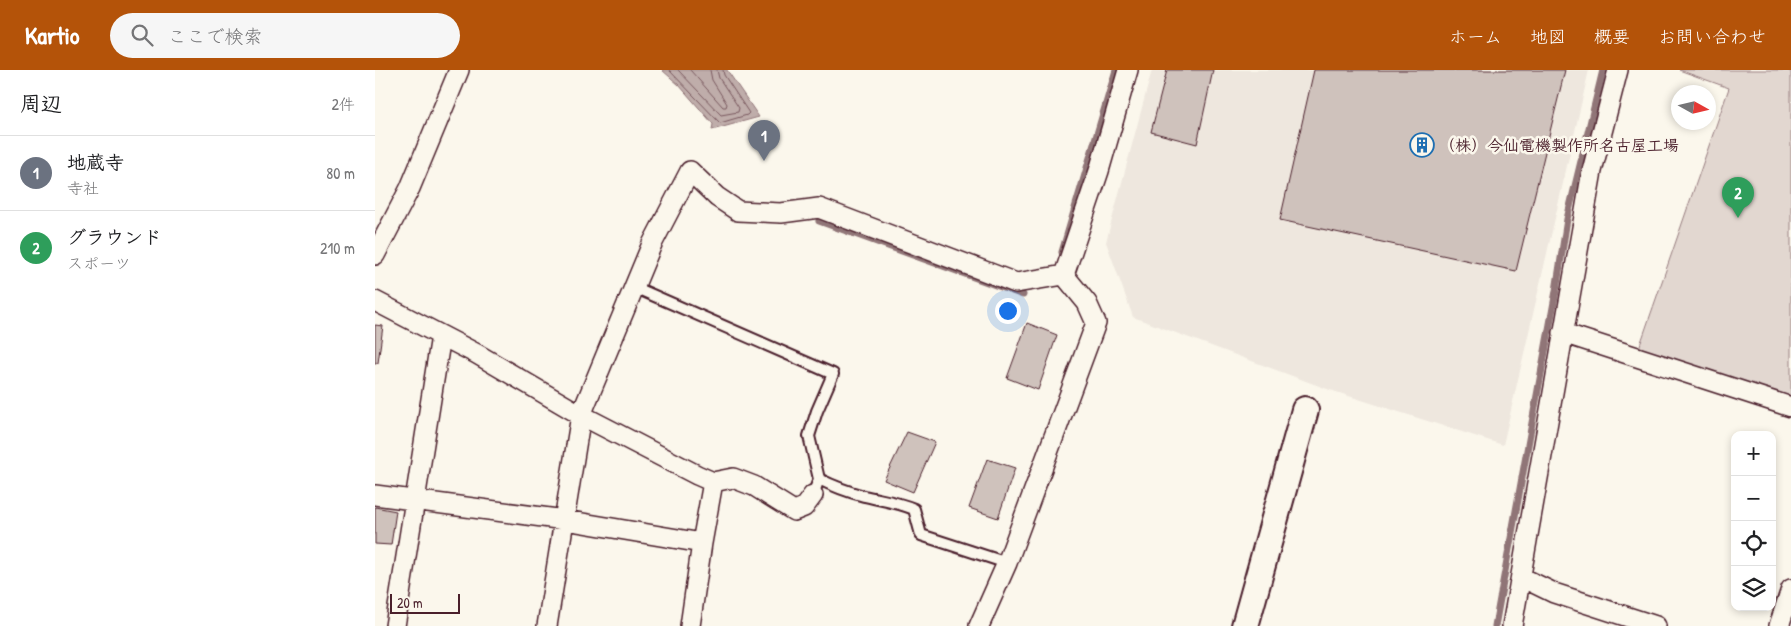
<!DOCTYPE html>
<html lang="ja">
<meta charset="utf-8">
<style>
body{margin:0;font-family:"Patrick Hand","Klee One",sans-serif;background:#f6f6f6;color:#202124}
.controls{position:absolute;right:15px;bottom:15px;display:grid;overflow:hidden;border-radius:10px;box-shadow:0 2px 8px #0003}
.controls button{width:45px;height:45px;display:grid;place-items:center;padding:0;border:0;border-bottom:1px solid #e0e0e0;background:#fff;color:#202124;font:25px sans-serif}
.compass{position:absolute;left:1296px;top:15px;width:45px;height:45px;border-radius:50%;background:#fff;box-shadow:0 2px 8px #0003;rotate:98deg}
.scale{position:absolute;left:15px;bottom:12px;width:70px;box-sizing:border-box;padding-left:5px;border:2px solid #4a1f2b;border-top:0;font-size:14px;line-height:18px;white-space:nowrap;color:#4a1f2b;-webkit-text-stroke:4px #fbf7ec;paint-order:stroke}
.you{position:absolute;left:632px;top:240px;width:18px;height:18px;margin:-12px;border:4px solid #fff;border-radius:50%;background:#1a73e8;box-shadow:0 0 0 8px #1a73e833}
.badge{display:grid;place-items:center;width:32px;height:32px;border-radius:50%;background:#b45309;color:#fff;font-size:16px;font-weight:700}
.pin{position:absolute;translate:-50% -41px;filter:drop-shadow(0 1px 2px #0008)}
.pin::after{content:'';position:absolute;top:26px;width:18px;height:15px;background:inherit;clip-path:polygon(0 0,100% 0,50% 100%)}
.list{margin:0;padding:0;list-style:none}
h2{display:flex;justify-content:space-between;align-items:center;height:65px;margin:0;padding:0 20px;font-size:21px}
h2 small{font-size:16px;font-weight:400;color:#757577}
.list li{display:grid;grid-template-columns:32px 1fr auto;gap:15px;align-items:center;box-sizing:border-box;height:75px;padding:0 20px;border-top:1px solid #e0e0e0}
.list b{display:block;font-size:19px;white-space:nowrap}
.list p{margin:0;font-size:16px;white-space:nowrap;color:#757577}
.list em{font-size:16px;font-style:normal;color:#757577}
.icon{flex:none;width:28px;height:28px;fill:none;stroke:currentColor;stroke-width:2;stroke-linecap:round;stroke-linejoin:round}
.map{position:relative;flex:none;width:1416px;height:556px;overflow:hidden}
header{display:flex;align-items:center;gap:30px;box-sizing:border-box;height:70px;padding:0 25px;background:#b45309;color:#fff}
header strong{font-size:24px}
nav{display:flex;gap:28px;margin-inline-start:auto;font-size:18px}
.search{width:350px;height:45px;background:#f6f6f6;display:flex;align-items:center;gap:12px;box-sizing:border-box;padding:0 18px;border-radius:28px;color:#757577;font-size:19px}
main{display:flex}
aside{flex:1;background:#fff}
.map>svg:first-child{display:block}
.built{fill:#eee7de}
.green{fill:#e2d7d0;stroke:#967b7e}
.water{fill:#bfadaa;stroke:#907477}
.lines{fill:none;stroke-linecap:round;stroke-linejoin:round}
.shore{stroke:#79585e;stroke-width:1}
.stream{stroke:#907477;stroke-width:7}
.building{fill:#cfc2bc;stroke:#4a1f2b}
.lane-casing{stroke:#4a1f2b;stroke-width:14}
.street-casing{stroke:#4a1f2b;stroke-width:22}
.secondary-casing{stroke:#4a1f2b;stroke-width:30}
.lane{stroke:#fbf7ec;stroke-width:10}
.street{stroke:#fbf7ec;stroke-width:19}
.secondary{stroke:#fbf7ec;stroke-width:26}
.labels{text-anchor:middle;stroke-width:5;stroke-linejoin:round;paint-order:stroke}
.poi-label{font-size:16px;font-weight:bold;fill:#4a1f2b;stroke:#fbf7ec;text-anchor:start}
</style>
<header>
<strong>Kartio</strong>
<div class="search"><svg class="icon" aria-label="search" viewBox="0 0 24 24"><circle cx="10" cy="10" r="6"/><path d="M15 15l6 6"/></svg>ここで検索</div>
<nav><a>ホーム</a><a>地図</a><a>概要</a><a>お問い合わせ</a></nav>
</header>
<main>
<aside>
<h2>周辺<small>2件</small></h2>
<ul class="list">
<li><span class="badge" style="background:#6b7280">1</span><div><b>地蔵寺</b><p>寺社</p></div><em>80 m</em></li>
<li><span class="badge" style="background:#2e9e5b">2</span><div><b>グラウンド</b><p>スポーツ</p></div><em>210 m</em></li>
</ul>
</aside>
<div class="map">
<svg width="1416" height="556" viewBox="0 0 1416 556">
<rect width="100%" height="100%" fill="#fbf7ec"/>
<filter id="ink" filterUnits="userSpaceOnUse"><feTurbulence type="fractalNoise" baseFrequency=".02" numOctaves="2"/><feDisplacementMap in="SourceGraphic" scale="10" xChannelSelector="R" yChannelSelector="G"/><feConvolveMatrix kernelMatrix="1 2 1 2 8 2 1 2 1" color-interpolation-filters="sRGB"/></filter>
<g filter="url(#ink)">
<!-- built -->
<path class="built" d="M777 0H1214L1128 375 955 320 758 247 731 172Z"/>
<!-- green -->
<path class="green" d="M1304 0H1412L1416 2V329L1264 278 1354 18Z"/>
<!-- water -->
<path class="water" d="M287 0H352L384 47 337 60 338 54 304 15Z"/>
<g class="lines">
<!-- shore -->
<path class="shore" d="M294 0 345 53 372 45 374 43 349 5 348 0
M303 0 346 45 363 42 364 38 344 8 342 0
M315 0 348 37H351L352 34 337 10 335 0"/>
<!-- stream -->
<path class="stream" d="M444 151 648 225
M687 182 741 0
M1120 556 1181 221 1192 149 1228 0"/>
</g>
<!-- building -->
<path class="building" d="M792 0H838L822 74 776 62Z
M939 0H1190L1141 201 905 150Z
M652 253 682 265 663 320 632 308Z
M0 255 8 256 3 293H0Z
M532 362 560 372 538 422 509 410Z
M612 389 640 398 623 448 594 438Z
M0 437 21 441 16 475 0 474Z"/>
<g class="lines">
<!-- lane casing -->
<g class="lane-casing">
<path id="lane" d="M259 217 458 304 442 341 434 366 444 409
M438 425 444 409C458 416 474 422 489 426 506 430 523 432 539 439L546 465 632 493"/>
</g>
<!-- street casing -->
<g class="street-casing">
<path id="street" d="M0 185 35 118 84 0
M0 231 102 284 206 345 322 405 338 412 358 408 379 416 419 441 429 437 438 425
M1188 263 1416 337
M0 425 190 450 327 473 315 556
M327 473 338 412
M1146 507 1179 523 1281 556
M20 556 66 266
M172 556 206 345 277 174 315 101 342 127 363 141 406 143 444 138 641 213 689 205
M604 556 632 493 721 253 712 233 689 205 724 101 753 0
M1137 556 1217 101 1243 0
M1404 556 1416 519"/>
</g>
<!-- secondary casing -->
<g class="secondary-casing">
<path id="secondary" d="M870 556 930 340"/>
</g>
<!-- lane -->
<use href="#lane" class="lane"/>
<!-- street -->
<use href="#street" class="street"/>
<!-- secondary -->
<use href="#secondary" class="secondary"/>
</g>
</g>
<!-- icons -->
<defs>
<g id="building-ring" transform="scale(1.25)"><circle r="9.5" fill="#fbf7ec" stroke="#1f6fb2" stroke-width="1.5"/><path d="M-4-6H4V6H1V3H-1V6H-4ZM-2.5-4.3h1.7v1.8h-1.7ZM.8-4.3h1.7v1.8H.8ZM-2.5-1h1.7V.8h-1.7ZM.8-1h1.7V.8H.8Z" fill="#1f6fb2"/></g>
</defs>
<g fill-rule="evenodd">
<use href="#building-ring" x="1047" y="75"/>
</g>
<g class="labels">
<!-- poi labels -->
<g class="poi-label">
<text x="1064" y="81">（株）今仙電機製作所名古屋工場</text>
</g>
</g>
</svg>
<div class="controls">
<button>+</button>
<button>−</button>
<button><svg class="icon" aria-label="locate" viewBox="0 0 24 24"><circle cx="12" cy="12" r="6"/><path d="M12 2v4M12 18v4M2 12h4M18 12h4"/></svg></button>
<button><svg class="icon" aria-label="layers" viewBox="0 0 24 24"><path d="M12 4l9 5-9 5-9-5zM3 14l9 5 9-5"/></svg></button>
</div>
<svg class="compass" viewBox="-18 -18 36 36"><path d="M0-13l5 13h-10z" fill="#e53935"/><path d="M0 13l5-13h-10z" fill="#757577"/></svg>
<div class="scale">20 m</div>
<div class="you"></div>
<div class="pin badge" style="left:389px;top:91px;background:#6b7280">1</div>
<div class="pin badge" style="left:1363px;top:148px;background:#2e9e5b">2</div>
</div>
</main>
